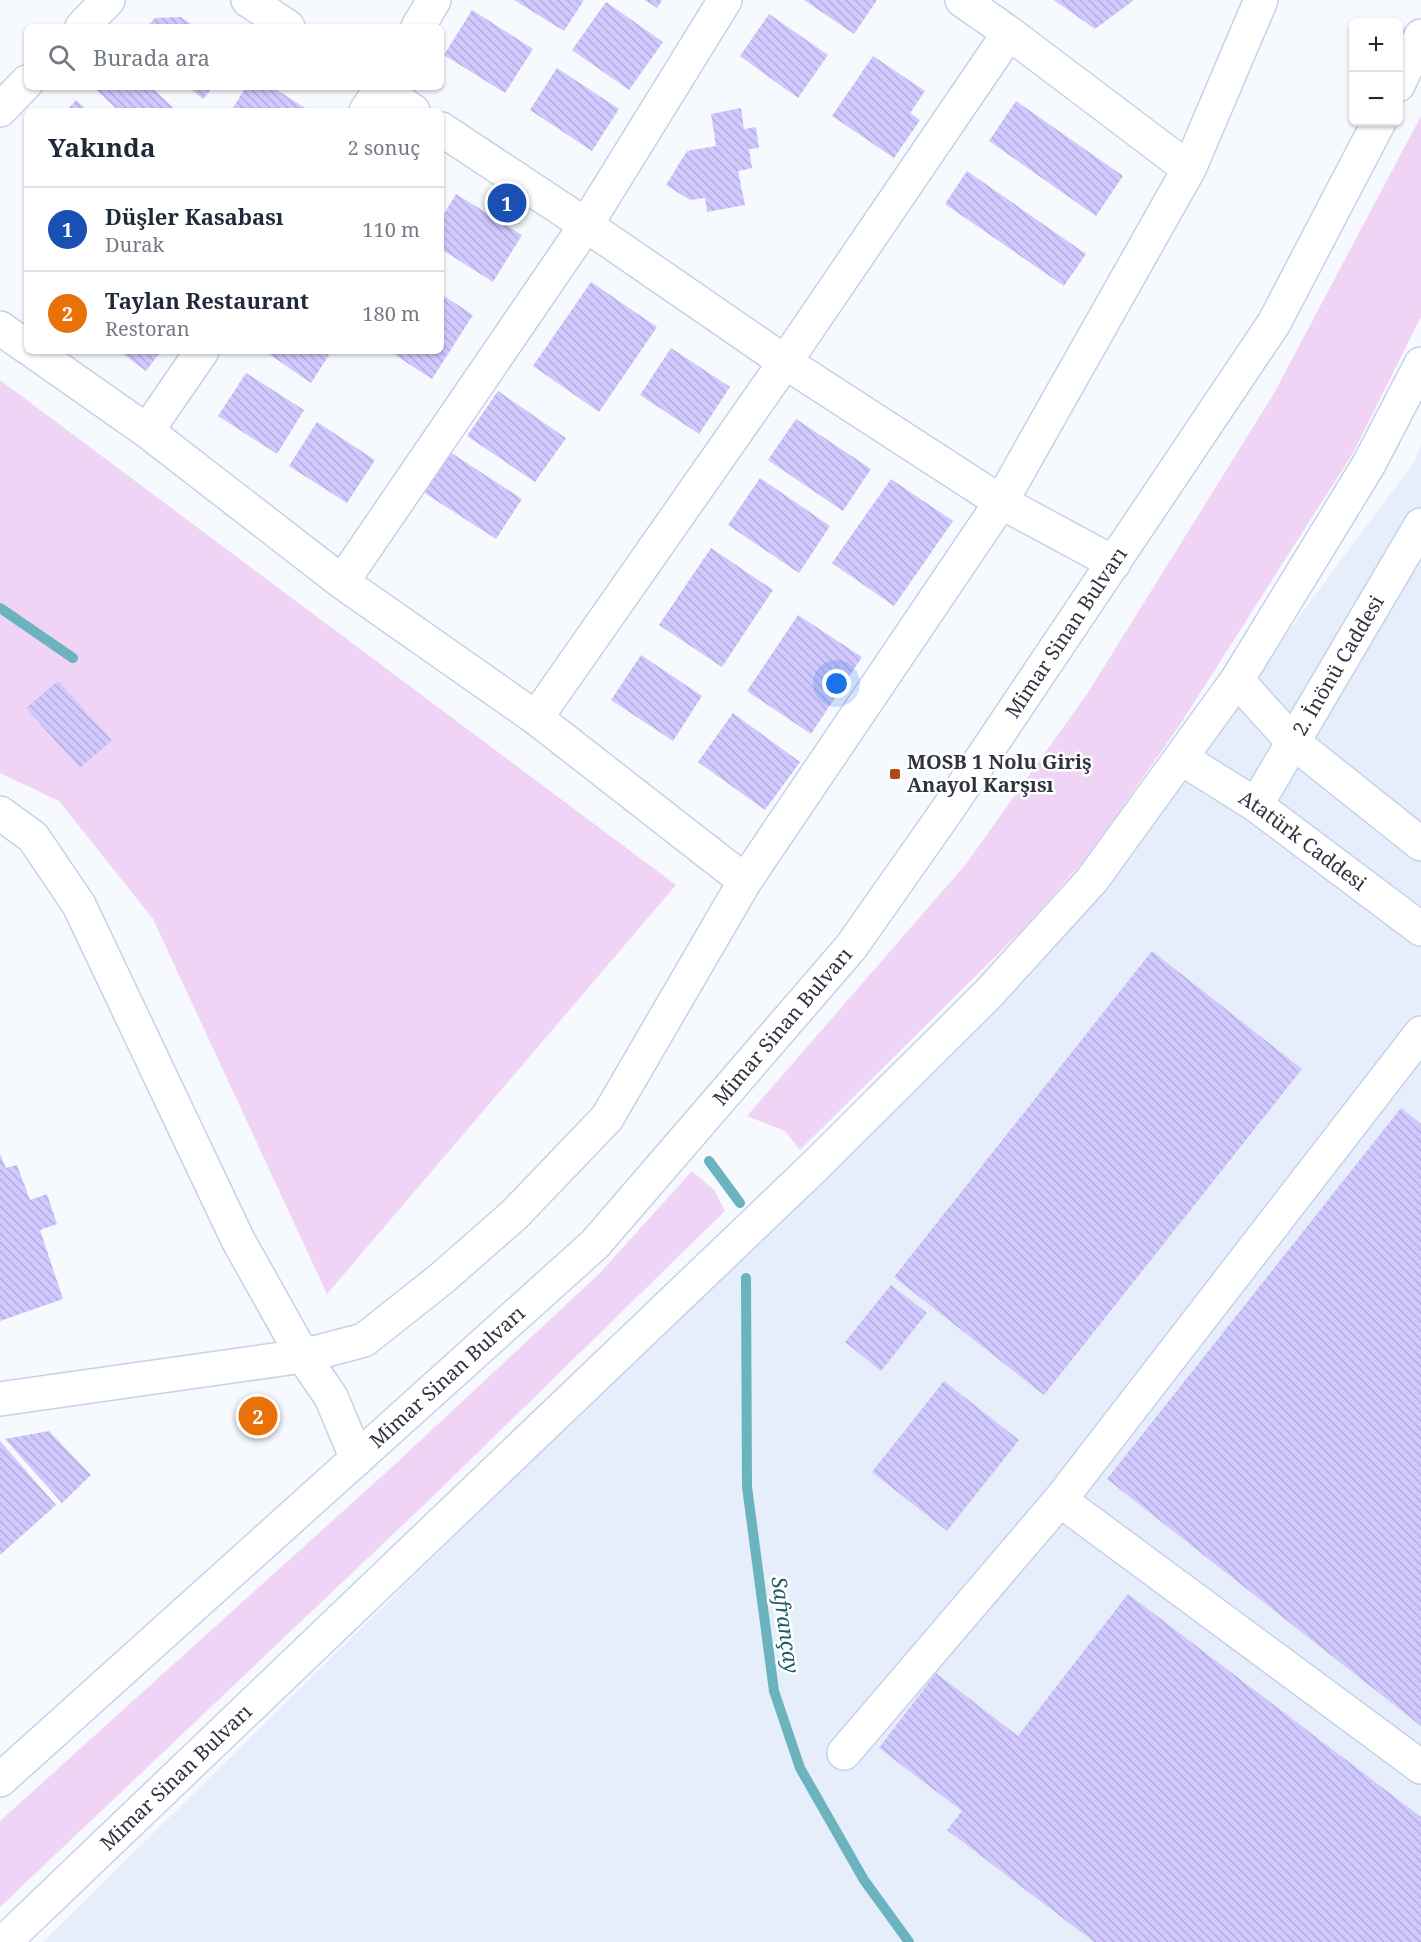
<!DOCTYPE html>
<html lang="tr">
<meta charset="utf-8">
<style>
body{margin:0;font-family:"Noto Serif",serif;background:#f2f2f3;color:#1f2937}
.controls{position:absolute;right:18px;top:18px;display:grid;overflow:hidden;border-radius:9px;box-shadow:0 2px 4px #0004}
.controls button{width:54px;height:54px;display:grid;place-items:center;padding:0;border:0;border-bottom:2px solid #e0e1e3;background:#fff;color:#1f2937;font:30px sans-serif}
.you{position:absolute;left:837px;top:684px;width:21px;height:21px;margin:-15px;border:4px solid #fff;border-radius:50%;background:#1a73e8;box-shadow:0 0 0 9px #1a73e833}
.badge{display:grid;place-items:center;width:39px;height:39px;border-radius:50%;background:#ad4a11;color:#fff;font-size:20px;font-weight:700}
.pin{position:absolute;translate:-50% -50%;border:3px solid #fff;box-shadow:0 2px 6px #0006}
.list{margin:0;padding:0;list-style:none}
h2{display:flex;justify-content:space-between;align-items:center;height:78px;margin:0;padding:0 24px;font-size:26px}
h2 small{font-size:20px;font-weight:400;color:#747a83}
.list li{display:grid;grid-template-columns:39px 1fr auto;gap:18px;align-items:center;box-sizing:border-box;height:84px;padding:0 24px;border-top:2px solid #e0e1e3}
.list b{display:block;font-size:22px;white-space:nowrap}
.list p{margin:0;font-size:20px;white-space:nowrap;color:#747a83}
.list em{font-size:20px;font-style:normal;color:#747a83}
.icon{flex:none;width:33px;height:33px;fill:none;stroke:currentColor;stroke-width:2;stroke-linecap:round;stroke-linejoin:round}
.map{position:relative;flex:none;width:1421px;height:1942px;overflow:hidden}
.search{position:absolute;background:#fff;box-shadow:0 2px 4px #0004;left:24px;top:24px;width:420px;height:66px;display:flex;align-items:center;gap:15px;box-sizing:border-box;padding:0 21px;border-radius:9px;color:#747a83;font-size:22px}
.panel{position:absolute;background:#fff;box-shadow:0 2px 4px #0004;left:24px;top:108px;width:420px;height:246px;border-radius:9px}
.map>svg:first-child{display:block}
.built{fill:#e7eefb}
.green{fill:#f0d4f6}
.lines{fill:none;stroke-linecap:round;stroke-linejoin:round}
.stream{stroke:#6ab3bf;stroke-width:10}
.building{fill:url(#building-back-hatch)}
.street-casing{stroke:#c5d1eb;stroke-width:36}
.secondary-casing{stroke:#c5d1eb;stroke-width:36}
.highway-casing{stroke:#c5d1eb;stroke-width:36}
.street{stroke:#fff;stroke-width:33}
.secondary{stroke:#fff;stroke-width:33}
.highway{stroke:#fff;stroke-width:33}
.poi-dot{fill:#ad4a11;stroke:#fff;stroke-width:2}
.labels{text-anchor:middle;stroke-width:5;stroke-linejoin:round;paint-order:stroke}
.street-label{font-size:20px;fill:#2f343e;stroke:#fff}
.poi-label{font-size:20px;font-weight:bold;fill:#2f343e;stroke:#fff;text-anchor:start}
.water-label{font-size:21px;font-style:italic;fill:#1e5c65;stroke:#fff}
</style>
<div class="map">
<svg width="1421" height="1942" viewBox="0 0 1421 1942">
<defs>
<pattern id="building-back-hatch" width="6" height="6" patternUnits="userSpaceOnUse" patternTransform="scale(1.5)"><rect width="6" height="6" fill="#d1c8fe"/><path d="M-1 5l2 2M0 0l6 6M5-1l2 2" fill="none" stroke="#b4acdb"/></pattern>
</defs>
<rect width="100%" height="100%" fill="#f6f9fe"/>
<!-- built -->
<path class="built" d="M1421 444V1942H43L1062 937 1414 462Z"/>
<!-- green -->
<path class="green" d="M1421 116V317L1353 453 1181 723 1089 855 1026 926 800 1150 785 1131 747 1116 966 864 1089 691 1273 395Z
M0 380 676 885 327 1294 153 919 59 801 0 773Z
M692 1171 715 1191 725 1211 426 1503 0 1907V1821L392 1467 599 1274Z"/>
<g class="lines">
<!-- stream -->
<path class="stream" d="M0 608 73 658
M709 1161 740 1203
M746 1278 747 1487 774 1691 800 1768 864 1880 909 1942"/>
</g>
<!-- building -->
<path class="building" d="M514 0H584L564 31Z
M645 0H662L657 8Z
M804 0H877L854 34Z
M1054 0H1134L1095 29Z
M606 2 663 42 629 90 572 50Z
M472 10 533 49 505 93 444 55Z
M769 14 828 55 798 98 740 56Z
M181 17 195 27H147L155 18Z
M873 56 925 91 910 113 920 120 894 158 832 116Z
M557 68 619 109 592 151 530 110Z
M93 87H151L177 111H119Z
M188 87H213L203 99Z
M246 87H272L310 111H231Z
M76 100 88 111H66Z
M1016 101 1123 176 1096 216 989 141Z
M741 108 744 129 756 127 759 148 749 149 752 168 738 171 745 205 707 212 705 198 690 200 666 185 687 151 716 146 711 114Z
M967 171 1086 254 1064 286 945 204Z
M456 194 522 235 493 282 441 249V219Z
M591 282 657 327 599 412 533 366Z
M441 294 473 315 432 379 389 351H441Z
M671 348 730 387 699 434 640 395Z
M119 351H161L146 371Z
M267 351H324L329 355 311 383 266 352Z
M246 373 304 410 277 454 218 416Z
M498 391 566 438 535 482 467 436Z
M796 419 871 469 843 511 768 460Z
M317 422 375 460 347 503 289 466Z
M450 452 522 499 496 539 423 492Z
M760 478 830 526 799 573 728 525Z
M891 479 953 521 894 606 832 563Z
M711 548 773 590 722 667 659 625Z
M798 615 862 657 811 734 747 691Z
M641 655 702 696 673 741 611 700Z
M58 681 112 740 80 768 26 708Z
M733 713 800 762 765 810 698 762Z
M1152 951 1302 1069 1044 1395 894 1277Z
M1401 1108 1421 1124V1726L1107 1479Z
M0 1154 6 1168 17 1165 30 1200 47 1194 57 1224 40 1230 63 1299 0 1321Z
M891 1285 927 1313 881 1371 845 1342Z
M944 1381 1019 1440 947 1531 872 1472Z
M49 1431 91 1475 62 1503 5 1439Z
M0 1441 56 1505 0 1555Z
M1128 1594 1421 1817V1942H1094L947 1830 962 1811 879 1748 936 1673 1018 1736Z"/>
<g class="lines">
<!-- street casing -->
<g class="street-casing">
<path id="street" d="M962 0 1009 33 1189 169
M82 27 108 0
M418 27 434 0
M0 110 27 82
M366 111 382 87
M0 328 27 347
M33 351 147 431 342 582 536 718 745 881
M147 431 202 351
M342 582 586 225 725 0
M536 718 785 362 1009 33
M0 813 33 837 79 905 238 1240 303 1356 331 1397 357 1459
M1421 1033 1060 1500 1421 1767
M0 1399 303 1356 364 1340 441 1279 514 1215 607 1118 745 881 1001 502 1189 169 1261 0
M844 1753 1060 1500"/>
</g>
<!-- secondary casing -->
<g class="secondary-casing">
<g id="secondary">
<path d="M248 0 288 27"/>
<path d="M377 87 413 111"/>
<path d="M441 129 586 225 785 362 1001 502 1114 563"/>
<path d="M1237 680 1293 742 1421 844"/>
<path id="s1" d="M1181 758 1256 805 1421 929"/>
<path id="s2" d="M1256 805 1421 525"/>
</g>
</g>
<!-- highway casing -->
<g class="highway-casing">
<g id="highway">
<path d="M1398 85 1421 36"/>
<path id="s3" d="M0 1780 595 1244 851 947 948 809 1274 323 1379 122"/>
<path id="s4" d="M4 1942 814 1167 989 993 1092 880 1237 680 1369 464 1421 364"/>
</g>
</g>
<!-- street -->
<use href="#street" class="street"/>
<!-- secondary -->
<use href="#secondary" class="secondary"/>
<!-- highway -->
<use href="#highway" class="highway"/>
</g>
<!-- markers -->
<rect class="poi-dot" x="889" y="768" width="12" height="12" rx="3"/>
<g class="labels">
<!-- street labels -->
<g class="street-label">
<text dy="7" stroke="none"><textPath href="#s3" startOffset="1574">Mimar Sinan Bulvarı</textPath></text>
<text dy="7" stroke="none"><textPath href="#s2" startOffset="162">2. İnönü Caddesi</textPath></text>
<text dy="7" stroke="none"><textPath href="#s1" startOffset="147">Atatürk Caddesi</textPath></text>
<text dy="7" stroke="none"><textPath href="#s3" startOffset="1088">Mimar Sinan Bulvarı</textPath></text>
<text dy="7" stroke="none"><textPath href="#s3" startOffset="602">Mimar Sinan Bulvarı</textPath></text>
<text dy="7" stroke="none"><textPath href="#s4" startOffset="238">Mimar Sinan Bulvarı</textPath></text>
</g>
<!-- poi labels -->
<g class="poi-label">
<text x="907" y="769">MOSB 1 Nolu Giriş<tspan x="907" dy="23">Anayol Karşısı</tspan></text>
</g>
<!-- water labels -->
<g class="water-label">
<text transform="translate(785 1625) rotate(82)" y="7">Safrançay</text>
</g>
</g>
</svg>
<div class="controls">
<button>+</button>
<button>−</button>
</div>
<div class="you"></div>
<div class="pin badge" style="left:507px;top:203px;background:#1a4fb4">1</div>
<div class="pin badge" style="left:258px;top:1416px;background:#e8710a">2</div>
<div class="search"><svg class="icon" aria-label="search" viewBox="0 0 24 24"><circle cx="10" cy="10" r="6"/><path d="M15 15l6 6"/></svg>Burada ara</div>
<section class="panel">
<h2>Yakında<small>2 sonuç</small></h2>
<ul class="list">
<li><span class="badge" style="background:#1a4fb4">1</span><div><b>Düşler Kasabası</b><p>Durak</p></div><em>110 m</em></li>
<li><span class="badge" style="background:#e8710a">2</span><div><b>Taylan Restaurant</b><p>Restoran</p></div><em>180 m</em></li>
</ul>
</section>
</div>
